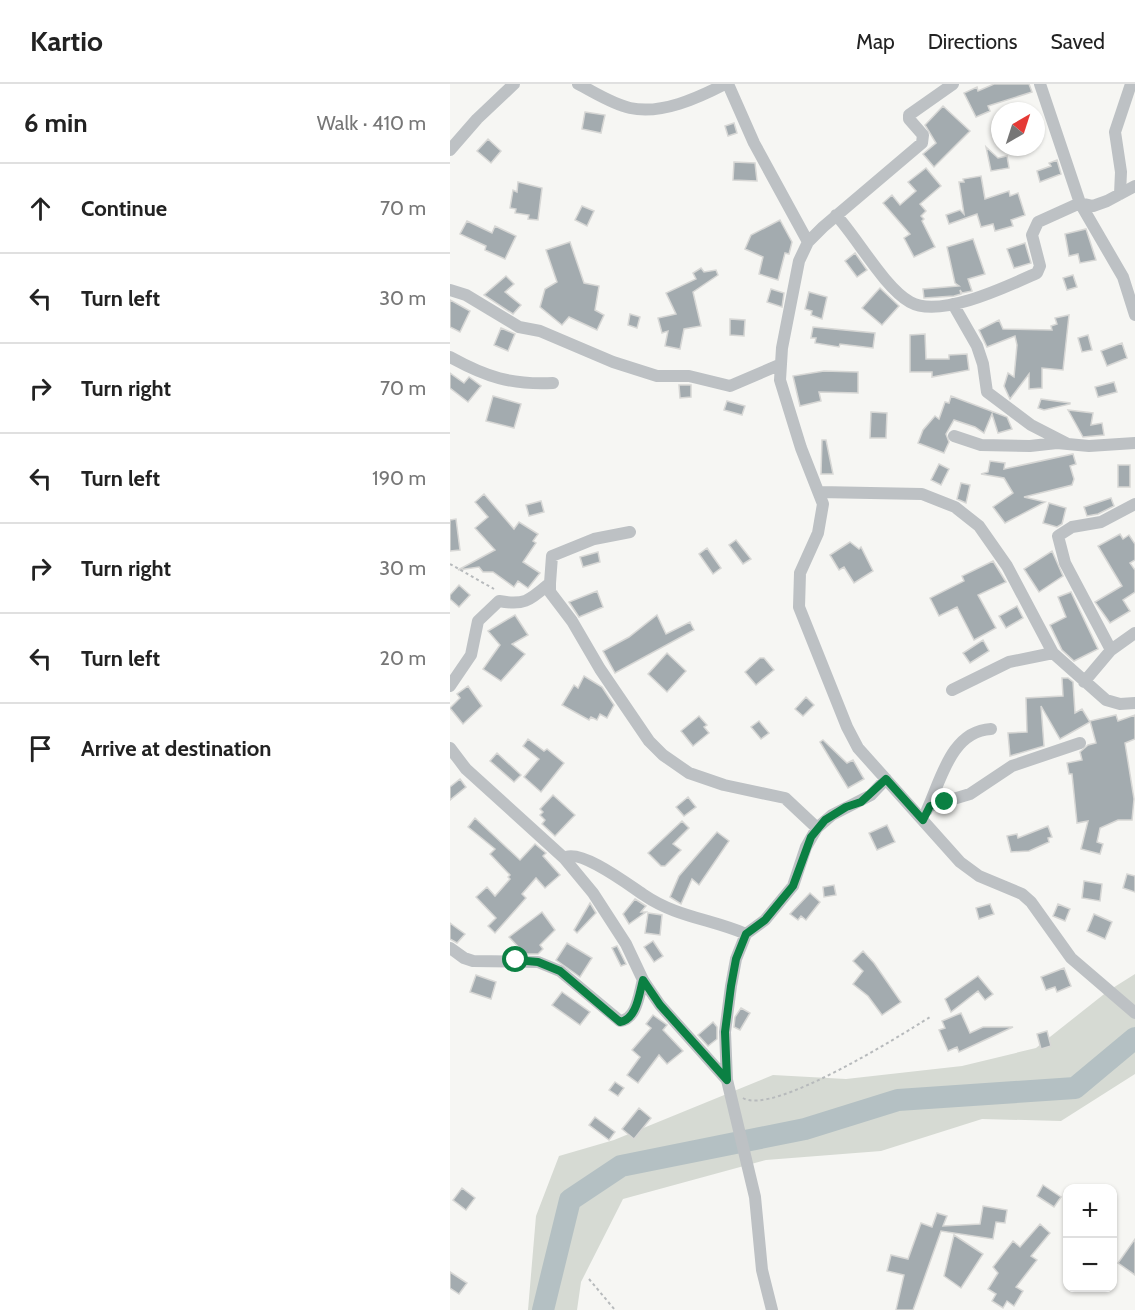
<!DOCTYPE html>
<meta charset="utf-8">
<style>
body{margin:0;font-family:Cabin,sans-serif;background:#f2f2f2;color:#222}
.controls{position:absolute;right:18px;bottom:18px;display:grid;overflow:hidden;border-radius:12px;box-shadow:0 2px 4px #0004}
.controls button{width:54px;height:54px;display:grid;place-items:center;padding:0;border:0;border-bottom:2px solid #e0e0e0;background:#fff;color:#222;font:30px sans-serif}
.compass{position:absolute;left:541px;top:18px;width:54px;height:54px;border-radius:50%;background:#fff;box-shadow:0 2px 4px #0004;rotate:39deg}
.stop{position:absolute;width:18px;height:18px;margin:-14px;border:4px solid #0b8043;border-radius:50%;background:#fff}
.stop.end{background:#0b8043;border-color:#fff;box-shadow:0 2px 6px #0008}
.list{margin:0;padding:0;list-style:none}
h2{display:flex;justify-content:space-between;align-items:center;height:78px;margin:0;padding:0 24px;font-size:26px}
h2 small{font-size:20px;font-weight:400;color:#767676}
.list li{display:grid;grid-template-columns:39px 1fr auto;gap:18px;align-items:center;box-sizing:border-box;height:90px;padding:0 24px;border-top:2px solid #e0e0e0}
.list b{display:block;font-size:22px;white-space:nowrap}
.list em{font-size:20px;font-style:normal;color:#767676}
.icon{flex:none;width:33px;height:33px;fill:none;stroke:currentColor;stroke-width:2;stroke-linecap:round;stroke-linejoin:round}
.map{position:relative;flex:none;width:685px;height:1226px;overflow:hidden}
header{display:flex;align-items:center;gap:36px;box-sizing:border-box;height:84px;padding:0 30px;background:#fff;border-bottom:2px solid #e0e0e0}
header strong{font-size:28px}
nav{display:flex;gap:33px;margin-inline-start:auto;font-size:21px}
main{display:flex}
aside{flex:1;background:#fff}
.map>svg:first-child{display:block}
.green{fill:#d6dad3}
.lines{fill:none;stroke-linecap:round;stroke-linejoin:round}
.river{stroke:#b4c0c3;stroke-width:22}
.building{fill:#a3abaf;stroke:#d7d7d5;stroke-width:1.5}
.path{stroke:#b7babc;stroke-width:2;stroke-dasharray:3 3;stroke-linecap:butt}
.street{stroke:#bdc1c4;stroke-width:12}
.route{stroke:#0b8043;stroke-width:8}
</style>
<header>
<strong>Kartio</strong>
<nav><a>Map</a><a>Directions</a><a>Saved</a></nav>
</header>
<main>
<aside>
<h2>6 min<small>Walk · 410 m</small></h2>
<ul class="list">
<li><svg class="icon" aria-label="ahead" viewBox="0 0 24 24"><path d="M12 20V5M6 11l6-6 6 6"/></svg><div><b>Continue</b></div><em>70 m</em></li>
<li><svg class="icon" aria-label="left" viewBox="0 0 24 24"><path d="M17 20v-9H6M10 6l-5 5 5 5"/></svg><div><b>Turn left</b></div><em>30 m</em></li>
<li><svg class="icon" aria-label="right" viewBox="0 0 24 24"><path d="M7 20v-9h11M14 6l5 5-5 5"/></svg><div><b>Turn right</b></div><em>70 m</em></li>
<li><svg class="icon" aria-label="left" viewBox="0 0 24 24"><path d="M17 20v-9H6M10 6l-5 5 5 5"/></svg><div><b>Turn left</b></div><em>190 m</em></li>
<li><svg class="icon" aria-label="right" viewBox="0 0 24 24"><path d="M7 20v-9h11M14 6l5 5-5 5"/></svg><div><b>Turn right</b></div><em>30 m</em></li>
<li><svg class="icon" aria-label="left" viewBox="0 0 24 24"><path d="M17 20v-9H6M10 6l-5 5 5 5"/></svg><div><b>Turn left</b></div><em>20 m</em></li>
<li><svg class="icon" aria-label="arrive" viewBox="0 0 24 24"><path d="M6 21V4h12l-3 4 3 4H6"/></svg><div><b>Arrive at destination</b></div></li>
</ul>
</aside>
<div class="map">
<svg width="685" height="1226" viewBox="0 0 685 1226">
<rect width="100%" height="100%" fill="#f6f6f3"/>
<!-- green -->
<path class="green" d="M685 890V990L611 1037 532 1035 431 1067 316 1076 173 1115 131 1198 127 1226H78L86 1132 109 1072 164 1056 323 991 396 995 512 982 586 964 658 907Z"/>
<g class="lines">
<!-- river -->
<path class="river" d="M93 1226 120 1116 171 1082 355 1045 448 1016 625 1004 685 954"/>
</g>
<!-- building -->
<path class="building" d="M544 0H579L582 8 538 22 540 27 526 33 514 9 527 3 528 7Z
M493 22 520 47 484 83 473 70 486 59 475 41Z
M135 28 155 31 151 49 132 45Z
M284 39 287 49 278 52 275 42Z
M38 55 51 67 41 79 27 67Z
M536 63 548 74 557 72 559 84 541 87Z
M607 76 611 90 590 98 587 87 601 82 599 79Z
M284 78 305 79 307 97 283 96Z
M476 84 491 102 470 120 476 127 471 132 474 135 472 137 485 163 464 173 454 154 460 150 433 119 442 111 450 121 466 107 458 98Z
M531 92 535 115 559 107 560 112 568 109 575 131 561 136 563 142 545 147 543 140 531 143 527 130 499 140 496 131 510 126 514 130 509 98H514L513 95Z
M68 98 92 104 88 136 78 135 79 131 65 129 66 125 60 124 63 106 67 108Z
M132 122 144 127 137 142 125 136Z
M330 136 342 158 339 170 335 169 328 196 309 190 313 173 295 165 301 151Z
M17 137 42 149 45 142 66 152 55 175 35 166 36 162 10 150Z
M636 145 646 176 630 179 628 170 619 172 615 150Z
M523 155 535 190 518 195 522 207 512 209 510 206 511 210 504 212 474 214 473 205 509 202 505 199 497 163Z
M120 158 134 199 149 202 145 226 154 231 147 246 119 233 112 241 90 223 95 205 107 198 96 166Z
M575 159 581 179 564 184 557 165Z
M405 169 417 186 407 193 395 177Z
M251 184 254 188 266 186 268 191 243 208 251 242 234 245 230 265 215 262 218 247 212 249 208 234 226 230 216 209 246 195 243 189Z
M623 191 627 203 617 206 613 194Z
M56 192 64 200 55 208 71 221 63 230 34 211Z
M430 204 449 222 432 241 412 224Z
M321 205 334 209 332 223 317 218Z
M359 208 377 213 372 235 361 231 362 227 355 225Z
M0 216 20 227 10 248 0 243Z
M180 230 190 233 187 244 178 241Z
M619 231 613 286 592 284V304L579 305V290L560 315 554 302 558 289 564 293 567 261 565 252 537 263 529 246 549 236 553 245 602 246 601 242 607 240 605 234Z
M280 235 295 236 294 252 280 251Z
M363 243 425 249 423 264 390 260 389 263 365 259 366 254H361Z
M51 244 65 250 58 267 44 261Z
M475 250 476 275H499V271L517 270 519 286 482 293V288H460V251Z
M638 251 642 266 632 268 628 254Z
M672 259 677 274 657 282 651 267Z
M374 287 408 288V309L369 308 371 317 350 322 343 292Z
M0 289 14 299 19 293 31 302 18 318 0 304Z
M664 298 667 308 648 313 645 303Z
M229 301H241V313L230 314Z
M43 312 71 320 64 344 36 337Z
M501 312 557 333 562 345 548 349 542 330 534 349 525 343 504 336 496 350 499 358 494 369 468 359 473 346 485 332 489 335 495 318 499 319Z
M591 315 620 319V320L594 326 588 324Z
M277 317 295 322 292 331 274 326Z
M618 326 643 329 641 341 652 339 654 351 633 353Z
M421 328 437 329 436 354H420Z
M372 356H376L383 390H371Z
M623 370 626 380 620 382 624 395 622 401 574 413 595 418 555 439 543 423 563 409 554 394 531 390 538 388 540 377 555 379 554 385Z
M489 380 499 385 491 401 481 396Z
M668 381H680V403H668Z
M511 399 520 401 516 419 507 415Z
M34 410 64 445 69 438 88 450 83 457 86 459 73 478 90 489 78 504 68 497 64 503 43 488H33L29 483 8 486 45 466 25 444 38 433 25 418Z
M661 414 664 422 648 430 637 432 634 423Z
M91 417 94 428 79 432 76 421Z
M599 419 616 424 612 440 607 443 593 439Z
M6 435 10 466 0 467V436Z
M670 450 673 455 679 451 685 460V476L680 479 685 486V508L673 516 680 527 660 539 645 518 672 502 648 462Z
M286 456 301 475 293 480 279 461Z
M400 458 409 465 411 463 423 487 404 499 394 483 389 486 380 471Z
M257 464 271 484 263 490 249 470Z
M602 467 613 492 589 508 574 485Z
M148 468 150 478 133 483 130 473Z
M543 477 556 498 528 511 546 544 524 556 507 523 489 532 480 514 514 497 512 492Z
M9 501 20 511 9 523 0 515V511Z
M147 507 153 523 129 533 119 518Z
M621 508 648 565 624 577 612 566 600 541 616 533 608 513Z
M567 522 573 534 556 544 549 532Z
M65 531 78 551 62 560 75 570 51 597 33 585 50 561 38 547Z
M207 531 216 550 240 538 244 546 165 589 153 567 179 553Z
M533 556 539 567 520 579 513 569Z
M217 569 236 587 217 608 198 590Z
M310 574H314L324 586 306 601 295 588Z
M134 592 152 603 164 621 157 634 150 630 147 636 141 633 139 636 112 621 124 601 128 604Z
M612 594H618L623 598 625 629 632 625 640 638 610 655 591 622 594 662 560 672 558 649 577 648 576 614 613 612Z
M18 602 32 622 13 640 0 624 10 614 7 610Z
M356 613 364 621 353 632 345 625Z
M666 631 668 637 685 631V655L675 659 684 715 682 736H668L650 744 647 758 653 760 650 770 631 765 638 737 627 739 622 690H619L617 679 632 676 630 668 638 661 646 659 640 637Z
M249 632 257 641 254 643 259 649 243 662 231 647Z
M309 637 319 649 311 655 301 643Z
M78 655 94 667 97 665 114 679 91 708 74 693 89 675 73 662Z
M373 656 397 679 403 676 414 695 398 704 370 658Z
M47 669 71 691 64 698 40 677Z
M10 695 16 703 0 716V703Z
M103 711 125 731 105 752 92 740 95 736 90 731 93 728 90 725Z
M238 713 246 723 234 732 226 723Z
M25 734 70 776 85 760 96 769 93 772 110 791 95 804 86 794 72 810 76 814 45 849 38 842 46 834 26 813 37 803 45 812 60 795 58 793 60 791 40 770 45 765 18 743Z
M232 737 239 744 223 760 231 766 215 782H211L198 769Z
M437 741 445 758 427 766 419 749Z
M598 742 602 753 598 754 599 758 579 767 561 768 557 752 567 750 568 754Z
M267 748 279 757 249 801 242 795 231 820 220 813 229 792Z
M677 790 685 792V808L673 804Z
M634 797 652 800 650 817 632 814Z
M384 801 386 811 374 813 373 803Z
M360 809 370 818 356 836 351 832 348 836 340 830Z
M185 815 196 822 191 828H196L179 840 173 830Z
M140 819 146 829 127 849 124 846Z
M540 820 544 830 529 835 526 824Z
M608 820 620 825 615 837 603 832Z
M92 828 105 846 90 861 93 865 88 870H75L59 853Z
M198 829 212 831 210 851 195 849Z
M644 830 662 838 655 855 637 847Z
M0 839 15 850 7 859 0 855Z
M203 857 213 872 204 878 194 863Z
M117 859 142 874 130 893 106 876Z
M167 862 176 880 171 882 162 864Z
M413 867 424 879 451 918 432 931 418 912 403 900 413 887 403 877Z
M614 884 621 902 607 908 605 903 596 906 591 893Z
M26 891 46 898 41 915 20 908Z
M528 892 543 910 535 916 528 907 501 928 495 915Z
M112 908 140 928 130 941 102 921Z
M291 924 300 929 290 946 284 943 285 933Z
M511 929 520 949 533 943H563L509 968 507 963 498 967 489 946 495 944 492 937Z
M203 931 217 941 213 946 233 967 217 980 209 971 188 999 177 991 190 973 182 966 201 944 196 940Z
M263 938 267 943V955L258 962 248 951Z
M597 947 601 962 591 965 587 950Z
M165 998 174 1004 168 1012 159 1006Z
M189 1024 201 1034 184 1055 172 1045Z
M145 1033 165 1048 159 1056 139 1041Z
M593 1101 611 1113 604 1123 587 1112Z
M12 1104 25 1114 16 1126 3 1116Z
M533 1122 557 1126 555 1139 546 1138 543 1155 491 1147 463 1226H446L454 1191 437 1187 441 1171 458 1175 471 1139 482 1143 487 1129 497 1132 493 1142 530 1140Z
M590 1140 600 1149 581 1172 587 1176 566 1203 573 1207 564 1222 557 1217 553 1224 542 1217 546 1210 538 1205 548 1189 543 1183 563 1157 570 1163Z
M504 1151 533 1170 511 1204 494 1192Z
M685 1155V1191L668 1179Z
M0 1188 17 1199 9 1210 0 1204Z"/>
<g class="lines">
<!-- path -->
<path class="path" d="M0 480 44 505
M293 1014C322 1032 450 952 480 933
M139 1195 165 1226"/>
<!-- street -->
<path class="street" d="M128 0C144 8 162 20 180 24 211 31 248 14 275 0
M278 0 304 59 358 158
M503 0 459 31V35L473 51 472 59 373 143 358 158 349 177 332 264 330 296 351 364 373 420 368 449 350 489 349 523 397 643 408 664 510 778 529 792 572 810 581 818 621 874 685 929
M590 0 630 119 673 193 685 231
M0 66 27 35 64 0
M670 110 671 88 665 48 681 0
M386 131C408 155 434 203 460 218 490 235 558 202 587 189L590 182 582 151 588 138 630 119 643 122 657 117 685 102
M0 206 16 211 69 243 90 247 163 278 207 292H239L280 302 329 281
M503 220 527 262 533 280 537 308 581 341 618 360
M0 273C36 293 61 301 103 299
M504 352 531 361 580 362 607 359 639 362 685 359
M369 408 472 410 505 423 529 442 557 482 603 569 656 616 670 620 685 619
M100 499V508L122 537 150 585 199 657 213 671 239 689 274 701 335 714 367 744
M661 566 615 479 608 452 622 443 651 438 685 420
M634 598 661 566 685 549
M0 602 21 571 28 537 49 517C75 522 80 516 100 499L102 472 144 455 180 448
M502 606 559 578 603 569
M0 664 16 685 114 774 143 809 176 860 193 896 210 921 277 996 305 1113 312 1186 322 1226
M480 722 520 710 562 682 630 659
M477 726C491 696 501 647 541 645
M114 774C129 763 179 801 194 811 226 833 261 835 296 850
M0 864 14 874 23 877 88 878 110 887 170 937C187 935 189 910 193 896
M277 996 275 948 281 902 286 875 296 850 315 836 343 802 356 763 367 744 382 731 421 711 436 695"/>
</g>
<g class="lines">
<!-- route -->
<path class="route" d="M66 876 88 878 110 887 170 938C187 935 189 910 193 896L210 921 277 996 275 948 281 902 286 875 296 850 315 836 343 802 361 753 375 736 396 723 411 718 436 695 473 736 480 722 495 718"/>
</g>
</svg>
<div class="controls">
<button>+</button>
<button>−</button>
</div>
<svg class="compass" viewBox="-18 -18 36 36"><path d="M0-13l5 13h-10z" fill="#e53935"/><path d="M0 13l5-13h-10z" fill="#767676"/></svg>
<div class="stop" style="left:66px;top:876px"></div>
<div class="stop end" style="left:495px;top:718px"></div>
</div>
</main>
